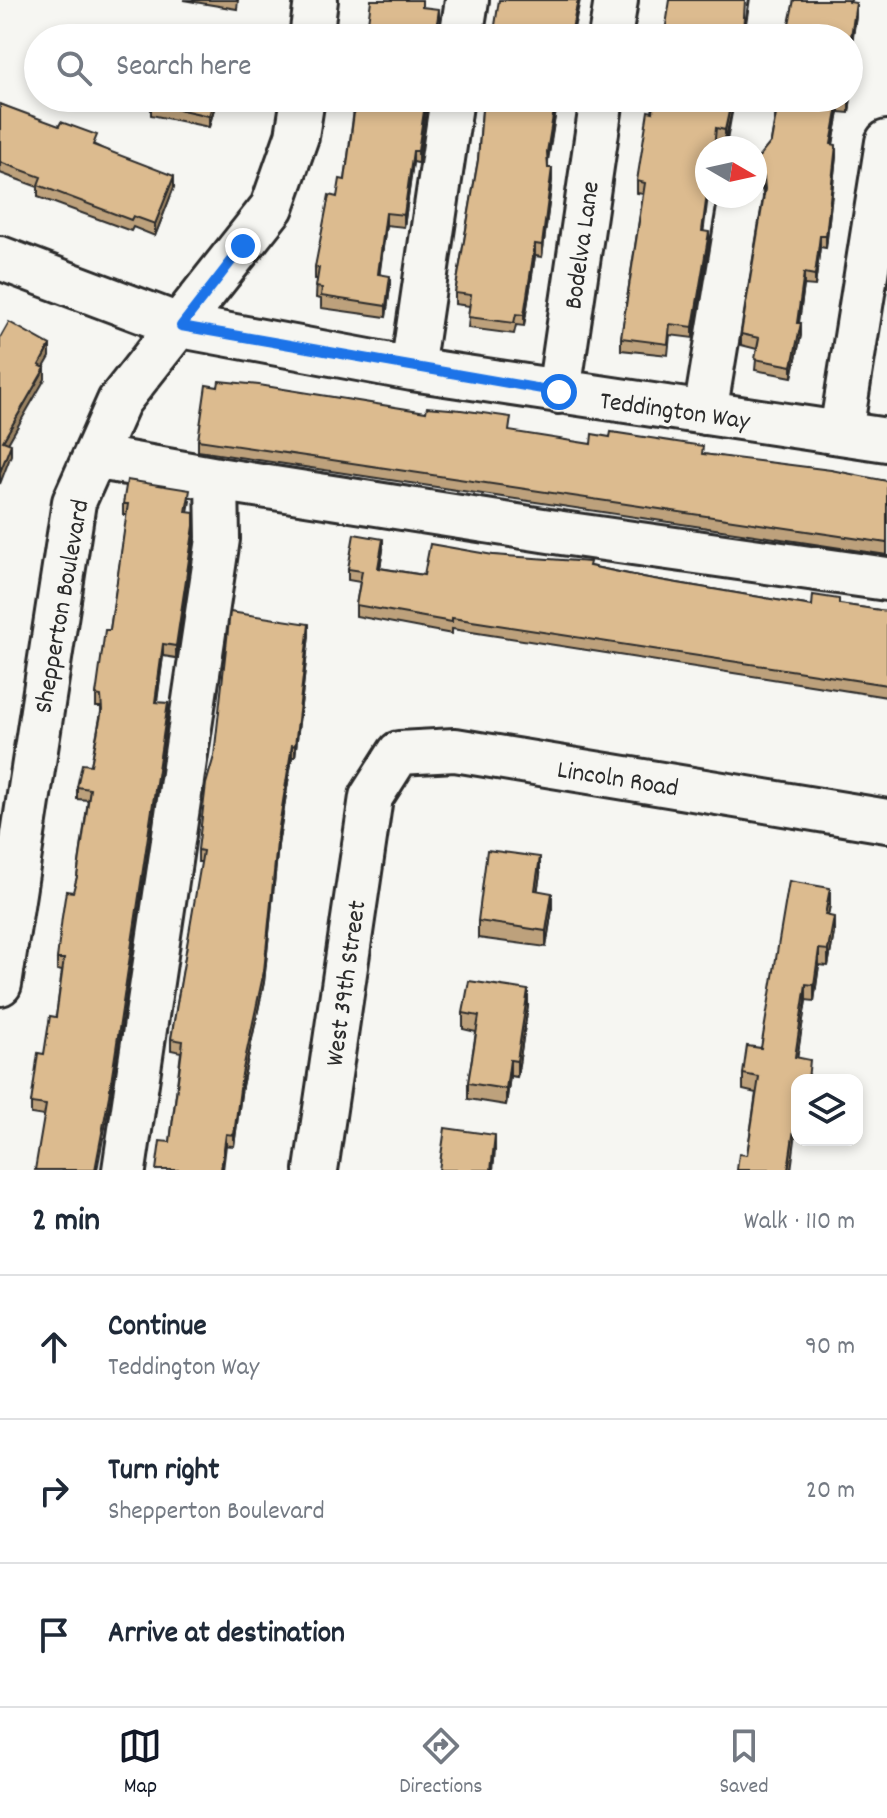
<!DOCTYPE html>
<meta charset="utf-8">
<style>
body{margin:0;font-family:Dekko,sans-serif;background:#f2f2f3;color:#1f2937}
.controls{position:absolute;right:24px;bottom:24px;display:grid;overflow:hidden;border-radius:16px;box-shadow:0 4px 12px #0003}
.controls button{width:72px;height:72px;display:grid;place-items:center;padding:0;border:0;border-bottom:2px solid #e0e1e3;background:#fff;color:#1f2937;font:40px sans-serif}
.compass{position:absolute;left:695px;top:136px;width:72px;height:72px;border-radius:50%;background:#fff;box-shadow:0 4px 12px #0003;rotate:99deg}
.stop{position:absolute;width:24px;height:24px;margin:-18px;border:6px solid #1a73e8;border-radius:50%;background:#fff}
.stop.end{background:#1a73e8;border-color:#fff;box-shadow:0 2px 8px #0008}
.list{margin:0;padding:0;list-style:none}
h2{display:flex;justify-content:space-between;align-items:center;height:104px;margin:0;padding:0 32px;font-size:34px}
h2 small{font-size:26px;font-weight:400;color:#747a83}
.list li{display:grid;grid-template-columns:52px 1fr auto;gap:24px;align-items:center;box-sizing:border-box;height:144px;padding:0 32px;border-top:2px solid #e0e1e3}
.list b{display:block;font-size:30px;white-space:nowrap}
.list p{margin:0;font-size:26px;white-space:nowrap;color:#747a83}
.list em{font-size:26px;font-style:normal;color:#747a83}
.icon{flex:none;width:44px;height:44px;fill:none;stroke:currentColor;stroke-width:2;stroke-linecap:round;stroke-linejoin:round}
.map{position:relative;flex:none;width:887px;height:1170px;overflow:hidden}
.search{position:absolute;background:#fff;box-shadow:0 4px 12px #0003;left:24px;right:24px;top:24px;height:88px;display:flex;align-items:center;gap:20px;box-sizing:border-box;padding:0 28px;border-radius:44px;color:#747a83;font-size:30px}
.sheet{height:536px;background:#fff}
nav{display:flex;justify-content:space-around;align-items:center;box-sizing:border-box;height:112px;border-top:2px solid #e0e1e3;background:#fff;font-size:22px;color:#747a83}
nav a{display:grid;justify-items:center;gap:4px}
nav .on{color:#111827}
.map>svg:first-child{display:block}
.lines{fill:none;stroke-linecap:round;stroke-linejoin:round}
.minor-casing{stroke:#2b2b2b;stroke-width:48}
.minor{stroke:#f6f6f2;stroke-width:42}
.wall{fill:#bda17b;stroke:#2b2b2b;stroke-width:2}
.shaded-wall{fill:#9a8364;stroke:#2b2b2b;stroke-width:2}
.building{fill:#dcbb8f;stroke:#2b2b2b;stroke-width:2}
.route{stroke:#1a73e8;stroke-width:10}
.labels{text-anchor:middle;stroke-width:7;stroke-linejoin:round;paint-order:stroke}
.street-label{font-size:26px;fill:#2b2b2b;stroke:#f6f6f2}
</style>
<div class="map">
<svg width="887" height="1170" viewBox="0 0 887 1170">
<rect width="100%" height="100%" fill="#f6f6f2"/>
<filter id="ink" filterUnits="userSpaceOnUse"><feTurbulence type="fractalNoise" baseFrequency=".0125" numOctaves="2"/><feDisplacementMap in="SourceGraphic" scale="16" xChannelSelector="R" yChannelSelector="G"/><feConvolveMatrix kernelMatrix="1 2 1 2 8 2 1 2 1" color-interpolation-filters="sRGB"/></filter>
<g filter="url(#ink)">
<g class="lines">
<!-- minor casing -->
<g class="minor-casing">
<path id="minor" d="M311 38 316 0
M461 38 467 0
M610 38 616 0
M766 38 772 0
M748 148 757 98
M0 258 181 326 412 369 887 440
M412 369 452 98
M559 392 602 98
M705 413 741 196
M841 432 887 142
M94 457 217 479 218 539 124 1170
M217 479 562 533 887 579
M0 984 74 502 119 401 272 207 297 136 303 98
M316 1170 371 797 399 753 455 750 887 821"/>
</g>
<!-- minor -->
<use href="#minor" class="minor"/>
</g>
<!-- wall -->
<path class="wall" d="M183 0H238L237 9Z
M794 0H851L850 2 856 15 851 52 855 64 849 113 839 112 833 144 836 156 826 248 820 247 815 286 804 285 799 323 801 335 792 377 755 370 757 349 741 345V334L764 193V188L757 178V167L771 142Z
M217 98 209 127 151 115V103Z
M347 98H427L418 163 413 162 404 227 386 225 379 275 390 287 386 317 321 308V299L316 298 317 279H315V267L337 197 345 180 355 102 347 101Z
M483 98H558L548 161V168L552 180 542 257 535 256 524 326 516 325 514 334 468 328 470 306 455 304V293L478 160Z
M655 98H735L725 141 716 140 715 148H707L703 231 709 243 693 338 670 335 668 355 621 350V338L643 194 637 193V181Z
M0 104 97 146 174 187 155 236 133 227 131 231 38 197V187L0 173Z
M198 440 591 444 703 454 887 481V555L198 451Z
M190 501 188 512 194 537 176 658 163 656 157 702 168 715 109 1107 44 1116 31 1114V1103L56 1017 62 971 57 970V959L77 877 88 800 77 799V787L91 765 101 712V707H96V695L110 630 127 515H123V504Z
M383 550 380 568 424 575 493 555 590 566 648 578 812 606 839 604 887 611V697L452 629V634L356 616V605L360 582 348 580V569Z
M309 635 295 757H292L278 845 264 982 242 1086 234 1146 170 1142 181 1052 171 1050V1039L202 862H198V850Z
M540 874 537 891 552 909 546 947 478 938V921Z
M830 905 828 915 834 933 828 966 819 965 814 1001 806 1000 797 1057 810 1076V1080H797L747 1155 756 1093 743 1090V1074L761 1048Z
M528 1006 517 1077 510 1076 506 1105 468 1099V1083L476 1032 463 1029V1013Z"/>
<!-- shaded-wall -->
<path class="shaded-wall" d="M578 0H580L572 38H571Z
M856 3V15L849 61V50Z
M439 9V20L436 38H435Z
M855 52V64L849 113V102Z
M214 98H217L209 127V116Z
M426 98H427L418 163V151Z
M556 98H558L547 163V152Z
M732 98H735L725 141V130Z
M839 101V112L831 155V144Z
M836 145V156L826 248V236Z
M413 151V162L404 227V215Z
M552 168V180L542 257V245Z
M174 176V187L155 236V224Z
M707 196H708L702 242V231Z
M386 213V225L378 286V274Z
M709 232V243L693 338V327Z
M820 236V247L815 286V275Z
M535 244V256L524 326V315Z
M804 273V285L797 334V323Z
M390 276V287L386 317V306Z
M801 323V335L792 377V366Z
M50 345V357L39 376V365Z
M45 368V379L3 452V441Z
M11 444V455L0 484V472Z
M194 526V537L176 658V646Z
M383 539V550L378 579V568Z
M309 624V635L295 757V746Z
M163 644V656L155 713V702Z
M168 703V715L109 1107 97 1170H95Z
M292 745V757L278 845 264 982 242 1086 234 1146V1135L242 1074Z
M540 857V874L535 907V890Z
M830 888V905L825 931V915Z
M552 893V909L546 947V931Z
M834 917V933L828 966V950Z
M819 949V965L814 1001V985Z
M806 984V1000L795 1073V1057Z
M528 990V1006L517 1077V1061Z
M510 1060V1076L506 1105V1089Z
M797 1108V1125L791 1170H788Z
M226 1134V1145L223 1170H221Z
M495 1135V1151L493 1170H491Z"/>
<!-- building -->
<path class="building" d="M371 0H422V7L439 9 435 38H366Z
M499 0H578L571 34 566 33 565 38H493Z
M670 0H745L743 34 746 38H664Z
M794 0H849V2L856 3 849 50V38H786Z
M849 52H855L849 102 839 101 831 144 836 145 826 236H820L815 275 804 273 797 323H801L792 366 755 359 759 338 741 334 765 189 764 177 757 167 758 158 771 142 779 98H849Z
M152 98H214L209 116 151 103Z
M356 98H426L418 151H413L404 215 386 213 378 274 390 276 386 306 321 296 322 288 316 287 319 268 315 267 329 195 337 197 340 179 345 180Z
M483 98H556L547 152 548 168H552L542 245 535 244 524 315 516 314 514 323 468 317 471 295 455 293 478 160Z
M655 98H732L725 130 716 128 714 148H707V194L702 231 709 232 693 327 670 324 668 344 621 338 645 183 637 181 648 111 653 112Z
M0 104 59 126 61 122 97 135 93 145 174 176 155 224 133 216 131 220 38 185 41 177 0 162Z
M9 322 50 345 39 365 45 368 3 441 11 444 0 472V338Z
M219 381 259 385 426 412 427 407 461 410 511 417 509 431 591 444 592 434 610 437 611 432 703 446 702 454 831 470 887 481V543L198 440 206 385 218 387Z
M127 480 190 490 186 512 194 513V526L176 646 163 644 155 702 168 703 109 1096 95 1170H35L46 1105 31 1103 38 1053 44 1054 50 1016 56 1017 64 959H57L62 917 66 891 73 892 77 877 90 789 77 787 82 764 91 765 102 710 101 696 96 695 105 630H110L128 504H123Z
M354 534 383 539 378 568 424 575 430 544 493 555 590 562 589 566 648 578 812 606 813 595 839 599V604L887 611V685L452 618V622L356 605 362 571 348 569Z
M230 612 309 624 295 746 292 745 278 833 264 971 242 1074 234 1135 226 1134 221 1170H156L160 1141 170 1142 183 1041 171 1039 203 851 198 850 206 784 214 756Z
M487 850 540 857 535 890 552 893 546 931 478 921Z
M789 881 830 888 825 915 834 917 828 950 819 949 814 985 806 984 795 1057 810 1060 808 1080H797V1108L788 1170H737L739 1154 747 1155 759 1077 743 1074 747 1046 761 1048Z
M469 981 528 990 517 1061 510 1060 506 1089 468 1083 479 1016 463 1013Z
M445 1128 495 1135 491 1170H439Z"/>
</g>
<g class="lines" filter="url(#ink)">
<!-- route -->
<path class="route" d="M243 246 181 326 559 392"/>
</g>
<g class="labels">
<!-- street labels -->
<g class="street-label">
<text transform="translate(580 245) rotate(-82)" y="9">Bodelva Lane</text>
<text transform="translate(675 409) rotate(8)" y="9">Teddington Way</text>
<text transform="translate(60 606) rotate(-80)" y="9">Shepperton Boulevard</text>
<text transform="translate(618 777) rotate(9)" y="9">Lincoln Road</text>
<text transform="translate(344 983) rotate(-82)" y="9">West 39th Street</text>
</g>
</g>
</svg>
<div class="controls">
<button><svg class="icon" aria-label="layers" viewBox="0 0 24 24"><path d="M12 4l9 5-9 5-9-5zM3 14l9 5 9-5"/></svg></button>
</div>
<svg class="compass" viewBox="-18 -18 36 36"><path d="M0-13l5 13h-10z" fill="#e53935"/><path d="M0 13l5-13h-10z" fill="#747a83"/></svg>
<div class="stop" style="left:559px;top:392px"></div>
<div class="stop end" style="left:243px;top:246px"></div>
<div class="search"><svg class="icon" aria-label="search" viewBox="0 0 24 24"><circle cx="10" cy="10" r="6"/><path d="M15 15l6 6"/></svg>Search here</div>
</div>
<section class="sheet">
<h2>2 min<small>Walk · 110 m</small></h2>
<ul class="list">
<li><svg class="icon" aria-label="ahead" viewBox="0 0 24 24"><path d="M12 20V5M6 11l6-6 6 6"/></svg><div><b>Continue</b><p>Teddington Way</p></div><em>90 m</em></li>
<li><svg class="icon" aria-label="right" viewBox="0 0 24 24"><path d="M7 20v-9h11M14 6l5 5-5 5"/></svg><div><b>Turn right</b><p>Shepperton Boulevard</p></div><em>20 m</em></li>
<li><svg class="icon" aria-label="arrive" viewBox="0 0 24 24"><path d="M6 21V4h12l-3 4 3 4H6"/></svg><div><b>Arrive at destination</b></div></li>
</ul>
</section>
<nav>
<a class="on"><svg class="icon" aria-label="map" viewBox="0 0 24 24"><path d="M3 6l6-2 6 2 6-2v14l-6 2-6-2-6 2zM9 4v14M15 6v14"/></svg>Map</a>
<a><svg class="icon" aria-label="directions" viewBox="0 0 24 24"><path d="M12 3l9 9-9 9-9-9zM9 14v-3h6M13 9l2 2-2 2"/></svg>Directions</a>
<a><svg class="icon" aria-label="saved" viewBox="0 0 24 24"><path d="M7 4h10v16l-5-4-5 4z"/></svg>Saved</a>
</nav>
